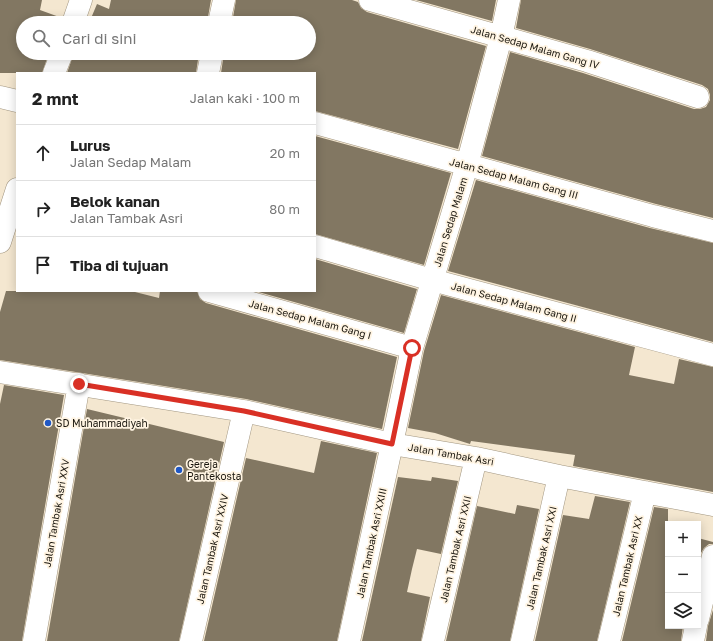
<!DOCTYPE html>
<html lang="id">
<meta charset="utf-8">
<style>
body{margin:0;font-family:"Golos Text",sans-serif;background:#f2f2f2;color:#222}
.controls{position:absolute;right:12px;bottom:12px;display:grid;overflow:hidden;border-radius:0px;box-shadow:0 2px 10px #0003}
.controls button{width:36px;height:36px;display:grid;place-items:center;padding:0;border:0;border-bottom:1px solid #e0e0e0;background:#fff;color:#222;font:20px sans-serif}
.stop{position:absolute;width:12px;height:12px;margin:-9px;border:3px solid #d93025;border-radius:50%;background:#fff}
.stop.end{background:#d93025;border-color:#fff;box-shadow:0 1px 4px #0008}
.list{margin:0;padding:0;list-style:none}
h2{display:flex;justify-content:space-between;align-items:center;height:52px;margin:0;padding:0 16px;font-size:17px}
h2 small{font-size:13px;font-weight:400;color:#767676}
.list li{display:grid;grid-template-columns:26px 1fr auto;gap:12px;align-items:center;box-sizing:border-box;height:56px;padding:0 16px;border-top:1px solid #e0e0e0}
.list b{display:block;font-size:15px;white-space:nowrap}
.list p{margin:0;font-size:13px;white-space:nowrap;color:#767676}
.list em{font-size:13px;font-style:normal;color:#767676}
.icon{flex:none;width:22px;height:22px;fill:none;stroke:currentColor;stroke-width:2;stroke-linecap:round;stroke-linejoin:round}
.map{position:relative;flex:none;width:713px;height:641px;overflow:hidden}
.search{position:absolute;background:#fff;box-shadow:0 2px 10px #0003;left:16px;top:16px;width:300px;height:44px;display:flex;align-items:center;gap:10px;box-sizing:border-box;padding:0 14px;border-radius:22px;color:#767676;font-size:15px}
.panel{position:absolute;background:#fff;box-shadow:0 2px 10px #0003;left:16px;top:72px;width:300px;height:220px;border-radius:0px}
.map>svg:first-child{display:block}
.building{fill:#827762}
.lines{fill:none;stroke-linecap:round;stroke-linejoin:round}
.minor-casing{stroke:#a29680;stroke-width:23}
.minor{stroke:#fff;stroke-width:22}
.route{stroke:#d93025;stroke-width:5}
.poi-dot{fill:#2058c5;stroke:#fff4e2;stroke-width:1.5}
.labels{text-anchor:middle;stroke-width:3.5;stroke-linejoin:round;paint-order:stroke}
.street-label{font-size:10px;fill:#1a160e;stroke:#fff4e2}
.poi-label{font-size:10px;fill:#1a160e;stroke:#fff4e2;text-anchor:start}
</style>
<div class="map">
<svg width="713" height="641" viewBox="0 0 713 641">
<rect width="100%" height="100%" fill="#f4e7d0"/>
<!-- building -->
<path class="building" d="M0 0H42L40 10 62 18 61 23H23V53H49L42 73H0Z
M111 0H211L207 23H89L97 4 109 9Z
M236 0H352L358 2 361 8 367 12 486 46 458 149 315 111V73H221L224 53H309V23H232Z
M416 0H496L492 21Z
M521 0H713V218L656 204 482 156 510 52 583 73 694 109H700L706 107 710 100V95L708 89 702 85 590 49 516 28Z
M74 53H199L196 73H67Z
M315 136 451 173 424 265 315 234Z
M476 180 650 228 713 243V342L448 271Z
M315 259 417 289 404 333 255 291H315Z
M6 291H131L159 298 160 291H197L200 299 206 303 397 357 382 429 246 399 0 360V312Z
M441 295 635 347 629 375 674 384 679 359 713 367V492L573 466 575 455 471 441 470 444 435 433 408 428 424 351Z
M4 385 64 395 22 641H0V404Z
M87 409 224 442 179 641H47Z
M321 441 377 453 337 641H204L246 458 314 473Z
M398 477 431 481 432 477 458 481 441 554 417 549 412 569 407 592 430 597 421 641H362Z
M595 496 630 502 597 641H535L563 515 589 519Z
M517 505 539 509 510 641H446L477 506 515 514Z
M654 507 668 509V626H683L681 641H622Z
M698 538 713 542V544H709L704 548 701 553 698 565Z
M713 610V641H706L708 626Z"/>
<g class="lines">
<!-- minor casing -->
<g class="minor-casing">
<path id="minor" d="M370 0 587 61 698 97
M73 23 81 0
M219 23 224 0
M54 73 62 53
M208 73 212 53
M0 97 17 101
M315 123 653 216 713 231
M0 242 17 189
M315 246 432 280 713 355
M209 291 412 348
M0 372 244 411 392 444 476 458 559 476 713 505
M698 619 713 556
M34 641 79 384
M191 641 244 411
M349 641 392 444 412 348 467 165 501 37 509 0
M433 641 476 458
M522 641 559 476
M609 641 645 492
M693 641 696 626"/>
</g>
<!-- minor -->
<use href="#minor" class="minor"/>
</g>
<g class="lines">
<!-- route -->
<path class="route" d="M79 384 244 411 392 444 412 348"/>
</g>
<!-- markers -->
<g class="poi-dot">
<circle cx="48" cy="423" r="4"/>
<circle cx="179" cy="470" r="4"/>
</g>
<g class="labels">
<!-- street labels -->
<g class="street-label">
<text transform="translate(535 47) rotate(16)" y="4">Jalan Sedap Malam Gang IV</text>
<text transform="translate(514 178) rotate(15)" y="4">Jalan Sedap Malam Gang III</text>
<text transform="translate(450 222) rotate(-73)" y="4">Jalan Sedap Malam</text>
<text transform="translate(514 302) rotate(15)" y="4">Jalan Sedap Malam Gang II</text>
<text transform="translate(310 319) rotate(15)" y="4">Jalan Sedap Malam Gang I</text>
<text transform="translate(451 454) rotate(10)" y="4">Jalan Tambak Asri</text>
<text transform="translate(56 513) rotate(-80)" y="4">Jalan Tambak Asri XXV</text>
<text transform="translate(371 543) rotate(-78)" y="4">Jalan Tambak Asri XXIII</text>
<text transform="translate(212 549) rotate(-77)" y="4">Jalan Tambak Asri XXIV</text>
<text transform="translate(455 549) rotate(-77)" y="4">Jalan Tambak Asri XXII</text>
<text transform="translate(541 558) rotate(-77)" y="4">Jalan Tambak Asri XXI</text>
<text transform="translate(627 566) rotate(-77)" y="4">Jalan Tambak Asri XX</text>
</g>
<!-- poi labels -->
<g class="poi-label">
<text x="56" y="427">SD Muhammadiyah</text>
<text x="187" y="468">Gereja<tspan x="187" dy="12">Pantekosta</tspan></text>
</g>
</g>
</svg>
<div class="controls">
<button>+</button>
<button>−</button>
<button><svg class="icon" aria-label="layers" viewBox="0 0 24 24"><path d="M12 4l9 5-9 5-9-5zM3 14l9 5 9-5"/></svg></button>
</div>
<div class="stop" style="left:412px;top:348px"></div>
<div class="stop end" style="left:79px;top:384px"></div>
<div class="search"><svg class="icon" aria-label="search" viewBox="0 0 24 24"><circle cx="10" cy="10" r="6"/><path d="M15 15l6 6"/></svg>Cari di sini</div>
<section class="panel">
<h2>2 mnt<small>Jalan kaki · 100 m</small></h2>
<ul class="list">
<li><svg class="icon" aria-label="ahead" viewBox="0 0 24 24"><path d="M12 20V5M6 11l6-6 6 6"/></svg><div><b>Lurus</b><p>Jalan Sedap Malam</p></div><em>20 m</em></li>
<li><svg class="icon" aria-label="right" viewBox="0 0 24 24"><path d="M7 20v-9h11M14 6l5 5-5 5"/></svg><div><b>Belok kanan</b><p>Jalan Tambak Asri</p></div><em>80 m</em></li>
<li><svg class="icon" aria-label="arrive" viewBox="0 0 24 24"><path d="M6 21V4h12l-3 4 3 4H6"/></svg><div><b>Tiba di tujuan</b></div></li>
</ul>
</section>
</div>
